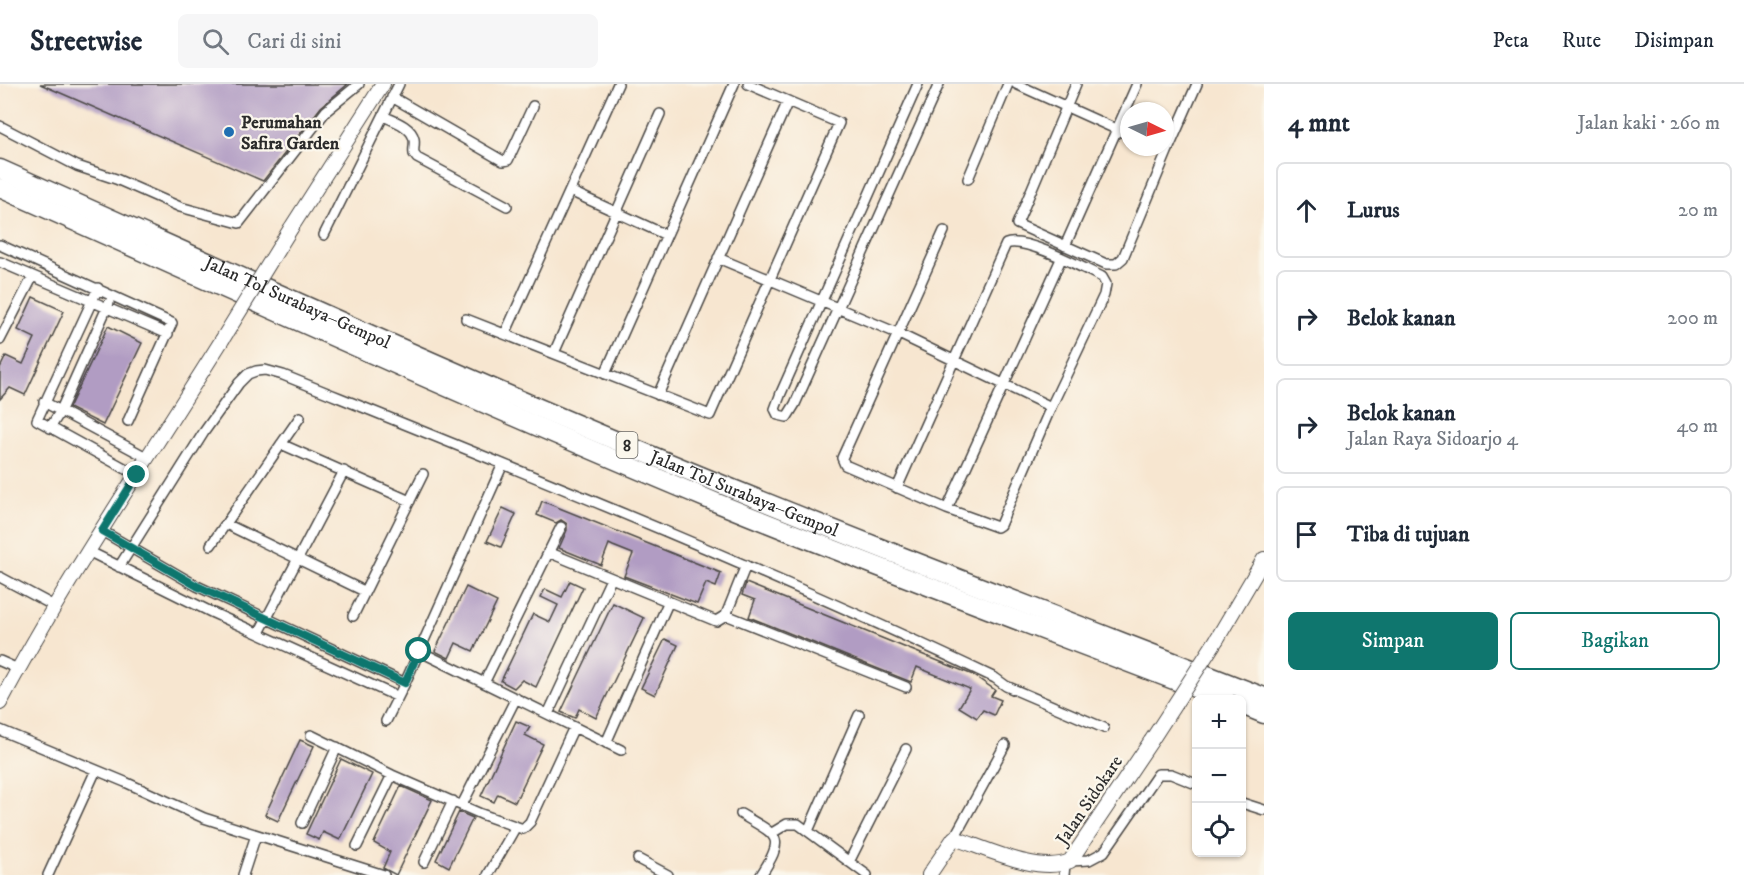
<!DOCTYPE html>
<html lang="id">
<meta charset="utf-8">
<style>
body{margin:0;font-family:"IM FELL DW Pica",serif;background:#f6f6f7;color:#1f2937}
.controls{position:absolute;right:18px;bottom:18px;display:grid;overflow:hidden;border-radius:9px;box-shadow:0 2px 4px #0004}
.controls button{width:54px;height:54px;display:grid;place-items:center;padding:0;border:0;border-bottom:2px solid #e0e1e3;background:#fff;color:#1f2937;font:30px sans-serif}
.compass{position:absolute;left:1120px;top:18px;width:54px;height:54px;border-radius:50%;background:#fff;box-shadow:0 2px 4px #0004;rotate:95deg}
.stop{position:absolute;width:18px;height:18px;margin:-14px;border:4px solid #0f766e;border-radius:50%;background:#fff}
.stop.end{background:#0f766e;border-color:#fff;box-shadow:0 2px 6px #0008}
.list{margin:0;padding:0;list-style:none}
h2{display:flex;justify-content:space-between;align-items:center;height:78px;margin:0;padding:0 24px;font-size:26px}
h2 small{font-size:20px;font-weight:400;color:#747a83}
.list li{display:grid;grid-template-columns:39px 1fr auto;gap:18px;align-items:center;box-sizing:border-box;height:96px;margin:0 12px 12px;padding:0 12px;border:2px solid #e0e1e3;border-radius:9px}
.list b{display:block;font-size:22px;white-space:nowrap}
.list p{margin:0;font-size:20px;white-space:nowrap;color:#747a83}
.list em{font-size:20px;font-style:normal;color:#747a83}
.actions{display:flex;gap:12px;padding:18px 24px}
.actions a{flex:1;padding:14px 0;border:2px solid #0f766e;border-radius:9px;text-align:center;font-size:21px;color:#0f766e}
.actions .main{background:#0f766e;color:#fff}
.icon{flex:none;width:33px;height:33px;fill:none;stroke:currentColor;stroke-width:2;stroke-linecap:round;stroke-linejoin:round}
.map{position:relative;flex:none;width:1264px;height:791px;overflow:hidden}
header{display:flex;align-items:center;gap:36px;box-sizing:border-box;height:84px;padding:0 30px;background:#fff;border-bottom:2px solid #e0e1e3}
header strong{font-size:28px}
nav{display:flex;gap:33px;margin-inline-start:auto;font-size:21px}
.search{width:420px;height:54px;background:#f6f6f7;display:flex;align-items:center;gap:15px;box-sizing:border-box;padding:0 21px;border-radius:9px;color:#747a83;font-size:22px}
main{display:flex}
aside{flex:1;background:#fff}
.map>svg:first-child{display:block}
.building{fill:#b19cc3}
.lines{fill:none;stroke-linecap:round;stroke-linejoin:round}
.street-casing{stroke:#4a4744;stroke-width:12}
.secondary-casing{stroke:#4a4744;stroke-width:16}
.highway-casing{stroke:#4a4744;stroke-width:21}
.street{stroke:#fff;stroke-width:9}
.secondary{stroke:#fff;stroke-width:14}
.highway{stroke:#fff;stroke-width:18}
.secondary-bridge-casing{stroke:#4a4744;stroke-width:16;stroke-linecap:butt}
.secondary-bridge{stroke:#fff;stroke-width:14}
.route{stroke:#0f766e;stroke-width:8}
.poi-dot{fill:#1f6fb2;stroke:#fbf7ec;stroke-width:2}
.labels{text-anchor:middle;stroke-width:4.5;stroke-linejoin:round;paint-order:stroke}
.shield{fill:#fbf7ec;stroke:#696865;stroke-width:1.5}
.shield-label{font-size:16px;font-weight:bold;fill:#2b2b2b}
.poi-label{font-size:18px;font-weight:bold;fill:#2b2b2b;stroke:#fbf7ec;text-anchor:start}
.street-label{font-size:18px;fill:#2b2b2b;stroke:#fbf7ec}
</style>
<header>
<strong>Streetwise</strong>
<div class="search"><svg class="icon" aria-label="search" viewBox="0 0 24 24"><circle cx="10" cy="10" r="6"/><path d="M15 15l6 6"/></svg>Cari di sini</div>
<nav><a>Peta</a><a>Rute</a><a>Disimpan</a></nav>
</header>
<main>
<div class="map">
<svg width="1264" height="791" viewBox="0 0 1264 791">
<rect width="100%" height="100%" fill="#fbf7ec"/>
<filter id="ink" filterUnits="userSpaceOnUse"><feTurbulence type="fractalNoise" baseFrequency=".0167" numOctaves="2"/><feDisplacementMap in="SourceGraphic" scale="12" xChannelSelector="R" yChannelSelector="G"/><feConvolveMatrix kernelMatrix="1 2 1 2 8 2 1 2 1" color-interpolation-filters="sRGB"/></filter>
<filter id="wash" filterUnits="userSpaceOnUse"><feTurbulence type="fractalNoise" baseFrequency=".008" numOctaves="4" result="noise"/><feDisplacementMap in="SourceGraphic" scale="24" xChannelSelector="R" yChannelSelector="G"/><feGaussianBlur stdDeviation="1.35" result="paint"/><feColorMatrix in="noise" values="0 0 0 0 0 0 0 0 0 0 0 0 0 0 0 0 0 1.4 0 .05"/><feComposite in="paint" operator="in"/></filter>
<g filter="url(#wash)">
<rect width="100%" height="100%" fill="#f7e6d0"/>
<g id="blocks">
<!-- building -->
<path class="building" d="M40 0H348L321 23 263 97Z
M33 213 64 227 25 311 10 304 0 315V284L6 272 23 280 35 254 18 246Z
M108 242 142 259 103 341 69 324Z
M542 417 721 489 716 503 706 499 697 520 624 492 633 470 613 462 609 460 601 481 559 464 567 446V440L561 436 556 439 537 431Z
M503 424 516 430 501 463 487 457Z
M570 497 583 503 536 603 522 596 514 604 501 597 533 530 550 538 558 521 541 513 545 505 562 513Z
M746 499 973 591 995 606 991 612 1001 616 994 631 983 626 977 634 959 623 970 605 917 583 911 598 749 533 755 516 742 511Z
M466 503 497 518 473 567 456 559 449 574 435 567Z
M613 519 644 534 596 634 579 625 575 634 561 628Z
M665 555 678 561 655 611 641 604Z
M516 637 530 643 525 651 543 660 515 718 498 710 494 718 481 712Z
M300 656 314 662 278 737 265 731Z
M341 675 372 690 340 756 323 748 319 756 306 750Z
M401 702 432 716 396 791 383 784 390 768 374 759Z
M459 728 473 734 449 783 436 776Z"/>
</g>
</g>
<g filter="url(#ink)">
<use href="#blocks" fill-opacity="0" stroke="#4a4744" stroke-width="1.5"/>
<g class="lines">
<!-- street casing -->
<g class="street-casing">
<path id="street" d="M918 0 781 309 775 325 778 331 787 333 795 320 939 0
M1016 0 1129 51
M1076 0 1017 140 1106 180H1116L1123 174 1167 68 1156 63
M392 13 503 77 508 76 533 22
M383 32C394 37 411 42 414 55 415 60 413 65 414 70L417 74 507 122
M0 42 77 82 116 95 180 123 239 139 326 27 359 0
M1167 68 1197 0
M968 95 1008 0
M570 107 666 151
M324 151 399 0
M0 161 172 239 128 337
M1065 162 1137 0
M718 174 897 249 1051 323 1000 441 997 443 947 425 845 381 842 374 944 147
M0 178 168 250
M98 204 37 336 137 391
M466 235 710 331 839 39 748 0
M505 250 618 0
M0 256 33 192
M554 269 660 30
M605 290 734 0
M658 311 788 17
M44 318 148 374
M50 344 60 328 109 219
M281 360 410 417
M897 404 1006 160C1024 152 1083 184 1102 193L1106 200 1104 211 1051 323
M947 425 1061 175
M226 440 364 507
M102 447 197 502 405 599
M211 461 300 333
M90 468 213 529 398 613
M548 468 716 537 726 531 746 481
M119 483 204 348 239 299 248 290 256 287 265 286 283 291C523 388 762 483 995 594L1006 602 1104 644
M0 493 56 523
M726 531 906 603
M353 532 423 390
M259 549 344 387
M419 567 621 666
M0 577 18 585
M484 599 561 443
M548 630 611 495
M386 637 405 599 503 380
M0 646 125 698 204 734 384 791
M311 651 392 691 481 730 523 745 530 738 574 643
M606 659 668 519
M1242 719 1264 726
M462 721 516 614
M741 730C777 752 787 751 761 791
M302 739 337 663
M808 747 859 631
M772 749 787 740H798L867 791
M954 754 1005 661
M357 762 392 691
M638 775 668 791
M1070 777 1089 776 1104 768 1158 690H1171L1196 700
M424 778 453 717
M849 778 906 665
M48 791 96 686
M243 791 256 751
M488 791 515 744
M1064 791 1065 780"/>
</g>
<!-- secondary casing -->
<g class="secondary-casing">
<path id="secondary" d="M291 144 383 0
M1217 555 1264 475
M0 619C66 495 147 376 222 256
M929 791 954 754C985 764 1039 791 1070 777L1151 657"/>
</g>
<!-- highway casing -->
<g class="highway-casing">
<g id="highway">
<path id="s1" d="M0 85C218 182 435 282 655 373 857 457 1061 534 1264 613"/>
<path d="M0 104C238 210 475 318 715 418 884 487 1055 550 1226 616"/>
<path d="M1242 621 1264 630"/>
</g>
</g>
<!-- street -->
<use href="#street" class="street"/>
<!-- secondary -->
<use href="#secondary" class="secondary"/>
<!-- highway -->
<use href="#highway" class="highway"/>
<!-- secondary-bridge casing -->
<g class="secondary-bridge-casing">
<path id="secondary-bridge" d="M222 256 291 144
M1151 657 1217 555"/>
</g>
<!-- secondary-bridge -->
<use href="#secondary-bridge" class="secondary-bridge"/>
</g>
</g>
<g class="lines" filter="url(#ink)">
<!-- route -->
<path class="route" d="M137 391 102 447 197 502 405 599 419 567"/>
</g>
<!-- markers -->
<circle class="poi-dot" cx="229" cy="48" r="6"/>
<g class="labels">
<!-- shield labels -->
<rect class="shield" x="616.5" y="348" width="21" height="26" rx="4.5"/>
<g class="shield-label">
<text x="627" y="367">8</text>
</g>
<!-- poi labels -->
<g class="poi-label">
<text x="241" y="44">Perumahan<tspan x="241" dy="21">Safira Garden</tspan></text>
</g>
<!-- street labels -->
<g class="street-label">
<text dy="6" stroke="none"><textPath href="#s1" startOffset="326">Jalan Tol Surabaya–Gempol</textPath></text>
<text dy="6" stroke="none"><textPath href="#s1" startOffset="812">Jalan Tol Surabaya–Gempol</textPath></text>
<text transform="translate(1089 716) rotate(-56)" y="6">Jalan Sidokare</text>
</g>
</g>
</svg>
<div class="controls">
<button>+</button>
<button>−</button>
<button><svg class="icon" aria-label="locate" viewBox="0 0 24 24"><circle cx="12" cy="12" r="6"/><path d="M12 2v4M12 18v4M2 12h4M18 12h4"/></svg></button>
</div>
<svg class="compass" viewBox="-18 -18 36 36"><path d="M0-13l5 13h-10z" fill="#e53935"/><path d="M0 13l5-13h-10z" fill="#747a83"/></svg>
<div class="stop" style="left:419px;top:567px"></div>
<div class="stop end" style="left:137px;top:391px"></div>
</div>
<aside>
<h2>4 mnt<small>Jalan kaki · 260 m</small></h2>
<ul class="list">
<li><svg class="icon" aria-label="ahead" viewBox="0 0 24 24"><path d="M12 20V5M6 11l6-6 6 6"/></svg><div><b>Lurus</b></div><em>20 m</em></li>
<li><svg class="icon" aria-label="right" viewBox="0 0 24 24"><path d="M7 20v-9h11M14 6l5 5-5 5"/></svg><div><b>Belok kanan</b></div><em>200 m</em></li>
<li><svg class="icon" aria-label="right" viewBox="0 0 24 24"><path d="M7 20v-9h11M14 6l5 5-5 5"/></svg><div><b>Belok kanan</b><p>Jalan Raya Sidoarjo 4</p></div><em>40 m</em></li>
<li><svg class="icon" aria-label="arrive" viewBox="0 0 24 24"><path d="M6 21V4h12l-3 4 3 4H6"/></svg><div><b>Tiba di tujuan</b></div></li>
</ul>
<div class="actions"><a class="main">Simpan</a><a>Bagikan</a></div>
</aside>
</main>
